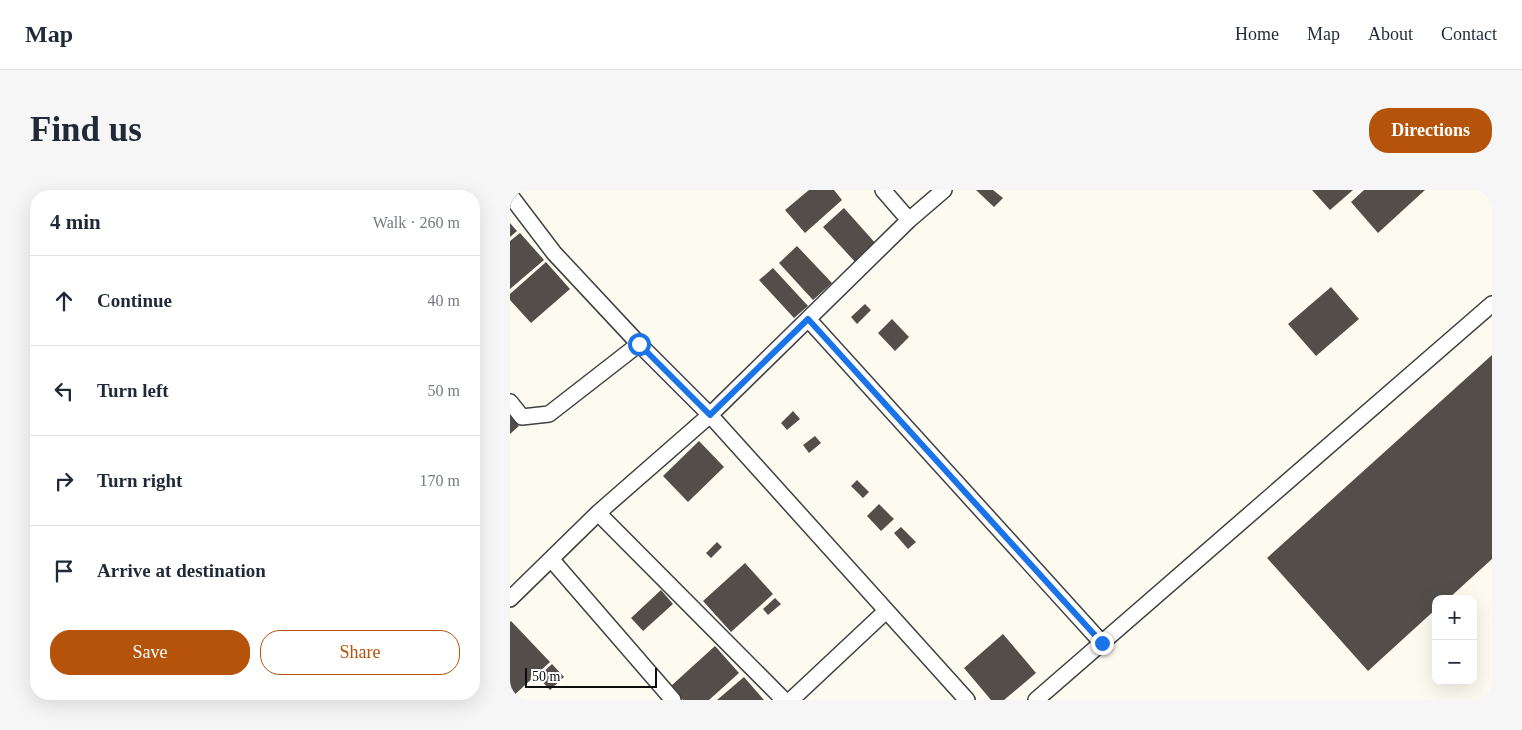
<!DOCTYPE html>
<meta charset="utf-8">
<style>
body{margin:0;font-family:Georgia,serif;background:#f6f6f7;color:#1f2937}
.controls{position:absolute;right:15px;bottom:15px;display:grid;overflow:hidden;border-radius:10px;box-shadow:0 5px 20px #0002}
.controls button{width:45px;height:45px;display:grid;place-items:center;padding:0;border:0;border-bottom:1px solid #e0e1e3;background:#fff;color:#1f2937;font:25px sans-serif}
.scale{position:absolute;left:15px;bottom:12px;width:132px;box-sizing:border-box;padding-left:5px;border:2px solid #0d0d0d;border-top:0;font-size:14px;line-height:18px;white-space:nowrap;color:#0d0d0d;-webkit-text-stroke:4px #fff;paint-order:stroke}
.stop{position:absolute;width:15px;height:15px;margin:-11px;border:4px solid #1a73e8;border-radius:50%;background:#fff}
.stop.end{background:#1a73e8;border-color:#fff;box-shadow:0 1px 5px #0008}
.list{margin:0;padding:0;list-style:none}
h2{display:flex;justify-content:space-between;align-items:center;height:65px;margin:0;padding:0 20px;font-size:21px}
h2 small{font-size:16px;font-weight:400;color:#747a83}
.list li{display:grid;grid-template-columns:32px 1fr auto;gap:15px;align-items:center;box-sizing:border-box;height:90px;padding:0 20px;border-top:1px solid #e0e1e3}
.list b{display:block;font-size:19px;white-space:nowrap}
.list em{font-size:16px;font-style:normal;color:#747a83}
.actions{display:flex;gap:10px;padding:15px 20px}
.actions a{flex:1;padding:11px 0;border:1px solid #b45309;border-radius:20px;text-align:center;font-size:18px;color:#b45309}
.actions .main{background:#b45309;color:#fff}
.icon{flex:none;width:28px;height:28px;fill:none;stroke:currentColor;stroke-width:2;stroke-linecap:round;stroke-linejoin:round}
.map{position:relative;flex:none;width:982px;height:510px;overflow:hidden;border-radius:20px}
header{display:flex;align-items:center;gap:30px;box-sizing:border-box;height:70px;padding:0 25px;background:#fff;border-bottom:1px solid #e0e1e3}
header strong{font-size:24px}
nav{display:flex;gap:28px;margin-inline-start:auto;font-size:18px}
.intro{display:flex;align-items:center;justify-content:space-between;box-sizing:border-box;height:120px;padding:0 30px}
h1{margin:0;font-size:35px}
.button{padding:12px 22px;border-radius:20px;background:#b45309;color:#fff;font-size:18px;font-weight:700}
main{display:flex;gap:30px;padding:0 30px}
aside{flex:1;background:#fff;border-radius:20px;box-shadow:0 5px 20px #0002}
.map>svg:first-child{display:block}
.building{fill:#544e4b}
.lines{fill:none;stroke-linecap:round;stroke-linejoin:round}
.street-casing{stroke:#404040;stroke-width:18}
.street{stroke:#fff;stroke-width:15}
.route{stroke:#1a73e8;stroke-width:6}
</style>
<header>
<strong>Map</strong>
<nav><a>Home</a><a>Map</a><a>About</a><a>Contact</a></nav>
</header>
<div class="intro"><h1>Find us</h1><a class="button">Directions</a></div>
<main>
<aside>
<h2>4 min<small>Walk · 260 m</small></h2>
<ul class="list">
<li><svg class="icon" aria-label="ahead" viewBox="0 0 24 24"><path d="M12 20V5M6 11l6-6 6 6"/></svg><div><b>Continue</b></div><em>40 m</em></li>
<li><svg class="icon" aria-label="left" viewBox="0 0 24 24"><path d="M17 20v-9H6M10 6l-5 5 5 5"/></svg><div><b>Turn left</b></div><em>50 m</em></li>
<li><svg class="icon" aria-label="right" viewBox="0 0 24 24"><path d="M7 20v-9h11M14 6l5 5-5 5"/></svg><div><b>Turn right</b></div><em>170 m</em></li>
<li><svg class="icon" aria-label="arrive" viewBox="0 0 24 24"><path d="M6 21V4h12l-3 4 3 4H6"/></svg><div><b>Arrive at destination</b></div></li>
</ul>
<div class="actions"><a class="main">Save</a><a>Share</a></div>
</aside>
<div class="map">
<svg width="982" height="510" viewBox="0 0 982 510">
<rect width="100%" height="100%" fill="#fdfaef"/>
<!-- building -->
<path class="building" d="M299 0H324L332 10 295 43 275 20Z
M466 0H483L493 8 484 17Z
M802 0H843L820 20Z
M854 0H915L868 43 841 12Z
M334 18 367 55 347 74 313 37Z
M0 33 7 41 0 47Z
M10 43 34 70 0 99V51Z
M287 56 322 93 303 110 269 73Z
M36 72 60 99 21 133 0 110V104Z
M263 78 298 116 284 128 249 90Z
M821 97 849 129 806 166 778 134Z
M355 114 361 120 347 134 341 127Z
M382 129 399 147 385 161 368 143Z
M982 165V369L938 409H926V419L858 481 757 368Z
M283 221 290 229 277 240 271 233Z
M0 226 9 236 0 244Z
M305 246 311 253 299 263 293 255Z
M189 251 214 277 178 312 153 286Z
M347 290 359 302 353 308 341 296Z
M369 314 384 329 371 341 357 326Z
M391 337 406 352 398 359 384 343Z
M207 352 212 357 201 368 196 363Z
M235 373 263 404 221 442 193 411Z
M151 400 163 414 133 441 121 428Z
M265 408 271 414 258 425 253 419Z
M1 431 40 472 0 509V432Z
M493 444 526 483 494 510H481L454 478Z
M205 456 229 483 199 510H173L161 496Z
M42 474 54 487 40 500 28 487Z
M234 487 254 510H207Z"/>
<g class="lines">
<!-- street casing -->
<g class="street-casing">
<path id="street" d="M373 0 399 30
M0 5 44 63 129 154 200 225 457 510
M298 129 592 453
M0 212 12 227 39 224 129 154
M88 323 274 510
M41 369 163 510
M0 409 88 323 200 225 399 30 434 0
M281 510 376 421
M526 510 982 114"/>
</g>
<!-- street -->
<use href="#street" class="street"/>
</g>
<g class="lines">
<!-- route -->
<path class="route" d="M129 154 200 225 298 129 592 453"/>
</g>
</svg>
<div class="controls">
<button>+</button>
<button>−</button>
</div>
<div class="scale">50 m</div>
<div class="stop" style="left:129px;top:154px"></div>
<div class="stop end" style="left:592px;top:453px"></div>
</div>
</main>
